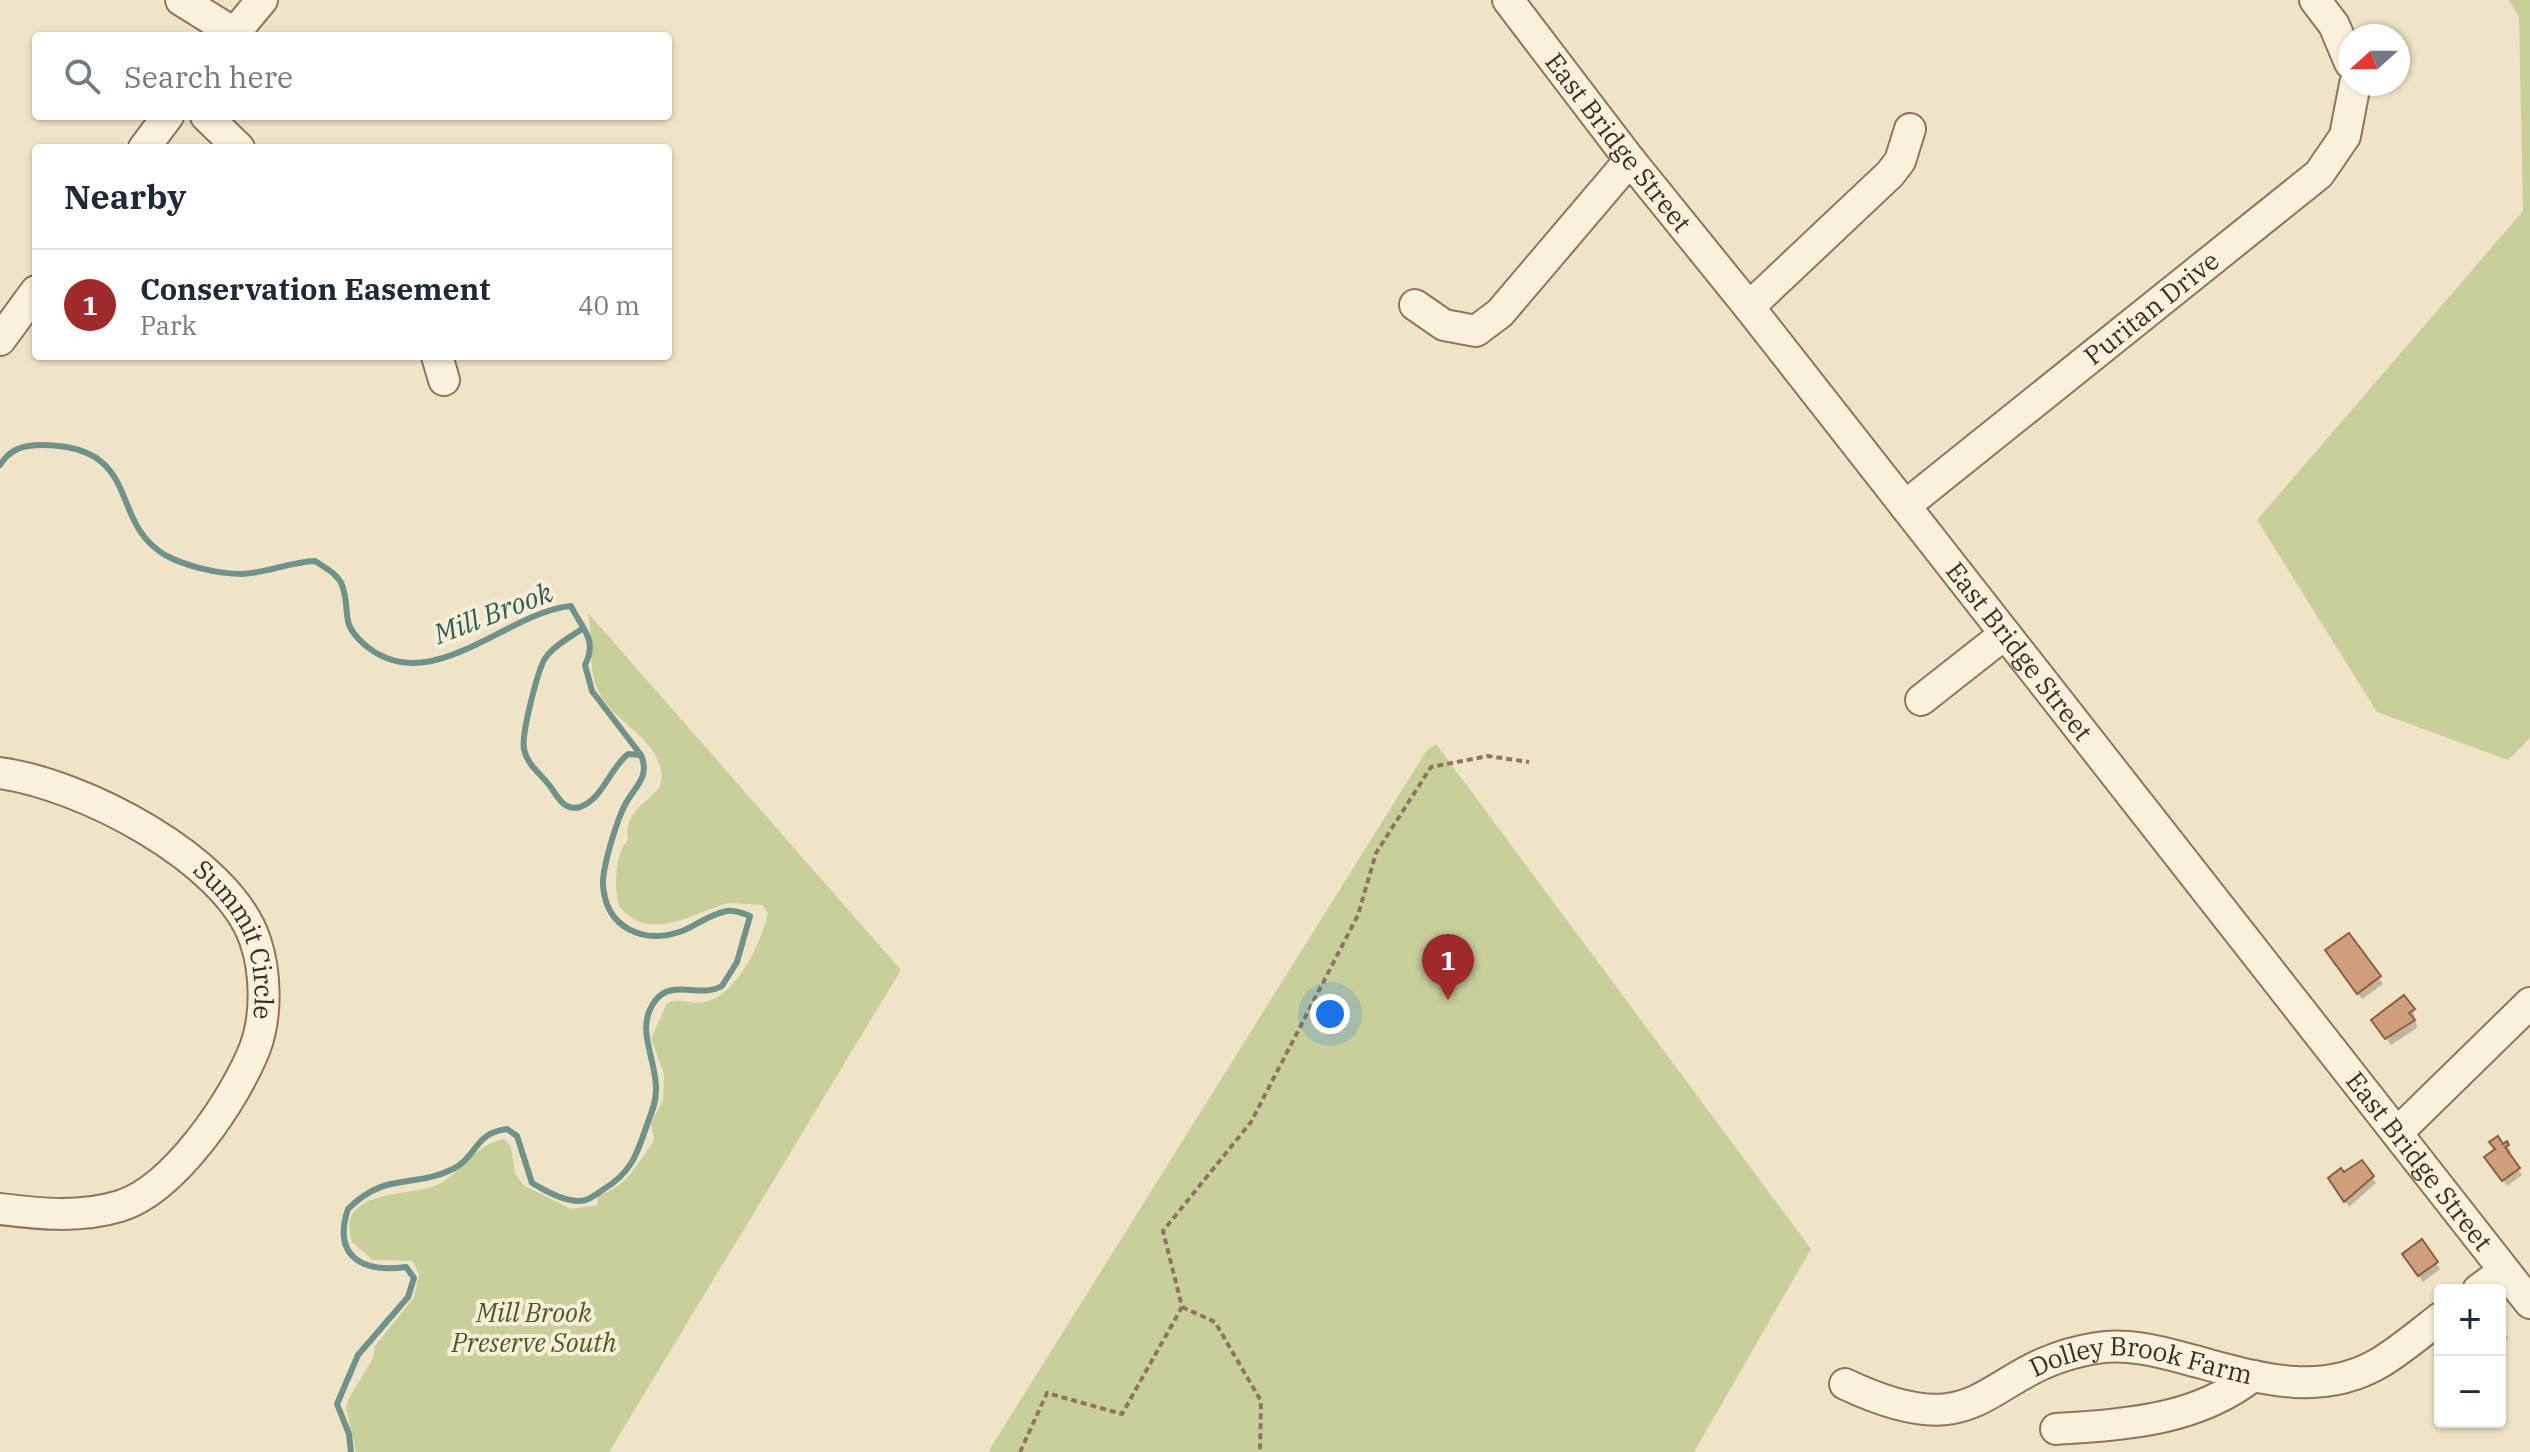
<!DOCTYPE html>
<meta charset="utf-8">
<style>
body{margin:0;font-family:"IBM Plex Serif",serif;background:#f2f2f3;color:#1f2937}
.controls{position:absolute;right:24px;bottom:24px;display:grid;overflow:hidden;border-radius:8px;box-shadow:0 2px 6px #0004}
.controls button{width:72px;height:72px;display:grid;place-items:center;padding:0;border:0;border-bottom:2px solid #e0e1e3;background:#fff;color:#1f2937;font:40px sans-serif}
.compass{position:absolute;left:2338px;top:24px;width:72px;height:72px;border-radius:50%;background:#fff;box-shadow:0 2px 6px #0004;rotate:249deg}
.you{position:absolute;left:1330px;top:1014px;width:28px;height:28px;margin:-20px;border:6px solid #fff;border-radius:50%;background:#1a73e8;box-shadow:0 0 0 12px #1a73e833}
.badge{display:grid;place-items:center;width:52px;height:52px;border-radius:50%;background:#9e2a2b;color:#fff;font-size:26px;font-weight:700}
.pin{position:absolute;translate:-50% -66px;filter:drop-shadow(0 2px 4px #0008)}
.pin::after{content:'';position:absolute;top:42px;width:28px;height:24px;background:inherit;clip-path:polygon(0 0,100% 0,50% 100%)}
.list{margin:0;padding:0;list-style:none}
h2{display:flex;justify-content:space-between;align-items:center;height:104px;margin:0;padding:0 32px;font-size:34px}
h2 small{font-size:26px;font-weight:400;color:#747a83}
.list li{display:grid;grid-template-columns:52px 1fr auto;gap:24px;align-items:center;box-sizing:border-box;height:112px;padding:0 32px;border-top:2px solid #e0e1e3}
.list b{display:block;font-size:30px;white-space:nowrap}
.list p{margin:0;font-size:26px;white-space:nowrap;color:#747a83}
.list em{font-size:26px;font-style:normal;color:#747a83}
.icon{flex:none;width:44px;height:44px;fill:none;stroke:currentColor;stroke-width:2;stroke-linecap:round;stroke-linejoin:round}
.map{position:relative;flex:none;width:2530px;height:1452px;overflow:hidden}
.search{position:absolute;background:#fff;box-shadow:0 2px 6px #0004;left:32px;top:32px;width:640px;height:88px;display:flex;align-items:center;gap:20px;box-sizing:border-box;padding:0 28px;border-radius:8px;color:#747a83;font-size:30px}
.panel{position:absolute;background:#fff;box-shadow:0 2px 6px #0004;left:32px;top:144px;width:640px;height:216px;border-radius:8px}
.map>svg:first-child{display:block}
.green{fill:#c9cf9b}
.shadow{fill:#0003}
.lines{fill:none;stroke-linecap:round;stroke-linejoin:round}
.stream{stroke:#6f938a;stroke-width:6}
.building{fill:#cf9f7d;stroke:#8d5f41;stroke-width:2}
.minor-casing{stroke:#8d765c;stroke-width:34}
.path{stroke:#8d765c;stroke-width:4;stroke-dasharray:6 4;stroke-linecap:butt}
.minor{stroke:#faf1dc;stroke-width:30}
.labels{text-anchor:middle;stroke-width:8;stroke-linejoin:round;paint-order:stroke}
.street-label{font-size:26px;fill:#3d2e20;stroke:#f7eed8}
.park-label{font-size:26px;font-style:italic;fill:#4d5a26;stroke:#f7eed8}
.water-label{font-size:28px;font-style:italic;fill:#2f5d5a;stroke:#f7eed8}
</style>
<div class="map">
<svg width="2530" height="1452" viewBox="0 0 2530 1452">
<rect width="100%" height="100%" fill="#f0e4c8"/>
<!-- green -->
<path class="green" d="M2509 0H2530V738L2508 760 2377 712 2257 520 2523 211 2519 17Z
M588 613 901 970 609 1452H356L346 1408 349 1398 373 1358 375 1346 414 1297 419 1275 413 1261 373 1260 352 1242C334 1188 411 1197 437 1185 462 1173 475 1144 504 1139L511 1147 515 1173 523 1185 571 1209 597 1205 598 1195C626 1189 638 1162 654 1141L651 1122 663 1101 664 1074 651 1039 667 1003C681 997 691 1005 705 1002 737 995 761 943 768 913L762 905C754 905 730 902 725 904 690 914 649 944 619 906 614 890 615 851 628 840 624 812 645 805 660 787 670 748 624 728 605 702 585 675 594 644 588 613Z
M1436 744 1811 1249 1694 1452H988L1427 750Z"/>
<!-- shadow -->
<path class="shadow" d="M2349 936 2383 984 2362 999 2332 958Z
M2413 1010 2417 1028 2391 1045 2378 1027Z
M2506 1144 2511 1152 2508 1154 2522 1175 2507 1186 2491 1164Z
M2372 1177 2376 1183 2349 1207 2331 1179Z
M2408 1261 2436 1263 2440 1269 2423 1282Z
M2500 1327 2508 1338 2500 1344Z"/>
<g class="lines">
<!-- stream -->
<path class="stream" d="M0 465C10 449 23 445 42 445 144 446 107 521 165 555 185 566 218 574 242 574 266 573 290 562 315 561 324 567 338 574 342 585 352 612 338 622 365 645 430 700 506 612 571 606 582 629 598 639 585 665L592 691 641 755C650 777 636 785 626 803 617 819 602 868 603 885 606 928 643 945 682 931 697 925 710 914 727 911 735 910 742 913 750 916L737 962 722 986C700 999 672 978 655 1001 634 1029 657 1059 656 1090 656 1101 653 1109 649 1119 638 1150 634 1171 604 1189 596 1194 588 1202 577 1201 561 1200 546 1191 532 1183L517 1136 507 1129C474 1133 478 1156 453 1169 412 1189 386 1171 348 1209 332 1257 363 1273 406 1267L414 1278 408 1297 358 1355 337 1404 349 1434 351 1452
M582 629C570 637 552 647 544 660 537 674 521 735 524 749 527 766 544 776 552 789 559 799 565 811 580 807 602 800 610 768 628 754L641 755"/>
</g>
<!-- building -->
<path class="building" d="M2349 933 2381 976 2357 994 2325 950Z
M2404 995 2415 1009 2409 1013 2415 1020 2385 1039 2371 1020Z
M2498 1136 2503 1144 2507 1141 2509 1145 2505 1147 2520 1168 2502 1181 2484 1157 2495 1149 2489 1142Z
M2362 1160 2374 1176 2344 1202 2328 1178 2341 1168 2344 1172Z
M2422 1239 2438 1262 2418 1276 2402 1254Z"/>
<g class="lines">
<!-- minor casing -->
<g class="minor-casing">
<g id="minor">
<path d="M181 0 234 33"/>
<path id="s1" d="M1508 0 1630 160 1749 307 2530 1303"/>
<path d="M2315 0 2334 25 2350 63"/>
<path d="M232 36 262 0"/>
<path d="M206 116 239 148"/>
<path d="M144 148 168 116"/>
<path d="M1415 305 1444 325 1476 331 1500 313 1630 160"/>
<path d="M1749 307 1890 174 1900 161 1910 129"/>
<path d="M0 340 36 291"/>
<path d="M437 356 444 380"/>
<path id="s2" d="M1905 506 2319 174 2345 136 2355 84"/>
<path d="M1921 700 2005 634"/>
<path id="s3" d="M0 773C81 784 227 858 255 940 266 972 267 1016 255 1048 235 1099 175 1189 120 1206 81 1218 40 1214 0 1209"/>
<path d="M2397 1133 2530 1003"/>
<path d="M2478 1290 2504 1271"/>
<path id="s4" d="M1845 1384C1989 1452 1980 1366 2097 1348 2126 1343 2158 1351 2187 1359 2252 1376 2318 1400 2381 1362 2402 1349 2421 1333 2440 1318"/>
<path d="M2056 1429C2127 1424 2195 1421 2253 1376"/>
</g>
</g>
<!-- path -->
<path class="path" d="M1182 1307 1215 1322 1261 1401 1260 1452
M1020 1452 1047 1393 1122 1414 1182 1307 1163 1231 1251 1122 1358 915 1376 853 1431 767 1488 756 1529 762"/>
<!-- minor -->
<use href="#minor" class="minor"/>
</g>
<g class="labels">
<!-- street labels -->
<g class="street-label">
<text dy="9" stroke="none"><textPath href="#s1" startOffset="180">East Bridge Street</textPath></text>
<text dy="9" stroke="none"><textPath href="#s2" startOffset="316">Puritan Drive</textPath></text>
<text dy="9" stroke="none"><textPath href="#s1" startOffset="828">East Bridge Street</textPath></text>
<text dy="9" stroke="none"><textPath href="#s3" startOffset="308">Summit Circle</textPath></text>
<text dy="9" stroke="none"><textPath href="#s1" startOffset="1476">East Bridge Street</textPath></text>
<text dy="9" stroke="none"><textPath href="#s4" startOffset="314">Dolley Brook Farm</textPath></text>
</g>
<!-- park labels -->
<g class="park-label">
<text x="534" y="1322">Mill Brook<tspan x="534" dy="30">Preserve South</tspan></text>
</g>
<!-- water labels -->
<g class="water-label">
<text transform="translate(493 613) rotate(-21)" y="10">Mill Brook</text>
</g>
</g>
</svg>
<div class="controls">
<button>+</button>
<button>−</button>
</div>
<svg class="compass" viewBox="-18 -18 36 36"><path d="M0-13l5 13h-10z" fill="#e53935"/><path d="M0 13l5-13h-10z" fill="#747a83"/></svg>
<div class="you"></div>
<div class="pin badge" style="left:1448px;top:1000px">1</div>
<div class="search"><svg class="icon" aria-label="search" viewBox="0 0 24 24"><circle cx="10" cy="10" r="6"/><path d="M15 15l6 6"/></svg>Search here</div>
<section class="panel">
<h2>Nearby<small></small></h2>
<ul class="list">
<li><span class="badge">1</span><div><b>Conservation Easement</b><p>Park</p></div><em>40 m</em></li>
</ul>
</section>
</div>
